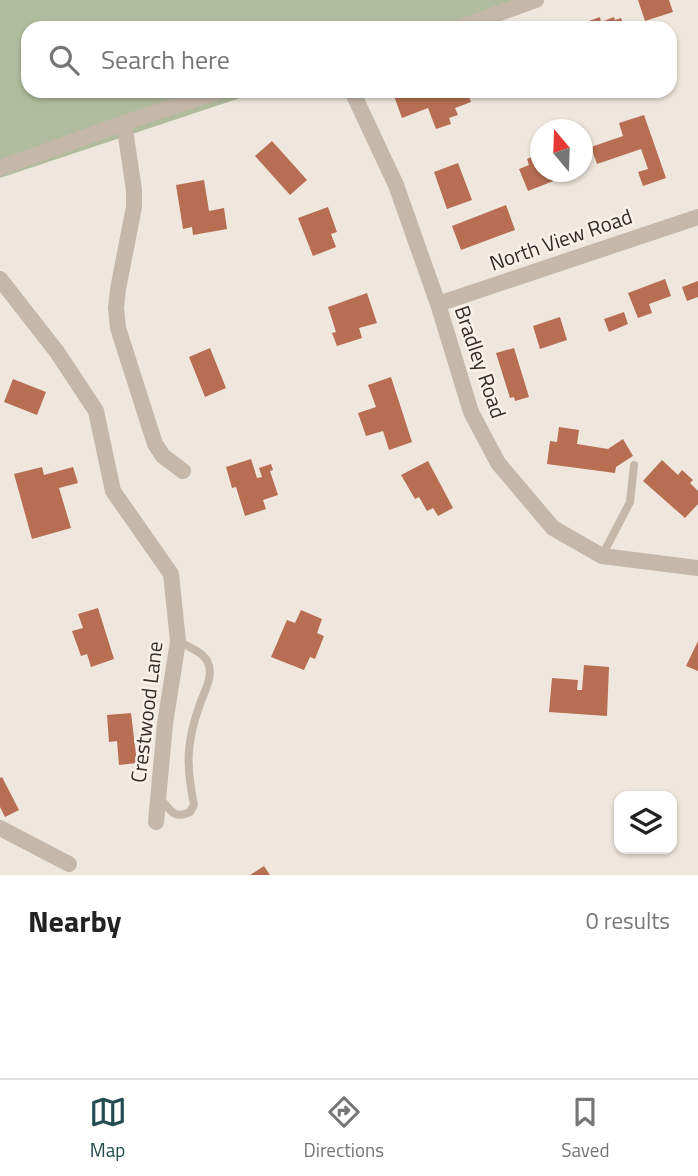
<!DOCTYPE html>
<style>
body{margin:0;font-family:"Titillium Web",sans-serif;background:#f6f6f6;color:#222}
.controls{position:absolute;right:21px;bottom:21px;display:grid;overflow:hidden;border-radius:14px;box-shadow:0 2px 5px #0004}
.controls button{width:63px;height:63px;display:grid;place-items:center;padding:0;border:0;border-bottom:2px solid #e0e0e0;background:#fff;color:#222;font:35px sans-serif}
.compass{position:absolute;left:530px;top:119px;width:63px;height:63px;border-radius:50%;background:#fff;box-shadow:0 2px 5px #0004;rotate:341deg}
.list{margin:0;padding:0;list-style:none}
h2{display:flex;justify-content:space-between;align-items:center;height:91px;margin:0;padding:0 28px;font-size:30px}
h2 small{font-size:23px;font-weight:400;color:#767676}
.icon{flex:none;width:38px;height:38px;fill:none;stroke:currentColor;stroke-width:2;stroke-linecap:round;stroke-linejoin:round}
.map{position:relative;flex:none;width:698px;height:875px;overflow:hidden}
.search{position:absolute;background:#fff;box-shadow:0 2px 5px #0004;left:21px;right:21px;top:21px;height:77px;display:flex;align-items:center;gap:18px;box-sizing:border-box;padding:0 24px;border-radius:21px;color:#767676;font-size:26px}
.sheet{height:203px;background:#fff}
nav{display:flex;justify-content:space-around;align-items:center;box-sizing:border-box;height:98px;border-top:2px solid #e0e0e0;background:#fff;font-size:19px;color:#767676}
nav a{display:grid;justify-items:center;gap:4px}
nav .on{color:#234c50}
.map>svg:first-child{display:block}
.green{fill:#b1bc9e}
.building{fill:#b76e52}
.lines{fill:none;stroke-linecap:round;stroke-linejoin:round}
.service{stroke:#c5b7aa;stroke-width:8}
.minor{stroke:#c5b7aa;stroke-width:16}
.labels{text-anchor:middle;stroke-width:5;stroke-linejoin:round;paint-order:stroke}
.street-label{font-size:21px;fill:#342c29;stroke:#f7f1e8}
</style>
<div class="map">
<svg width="698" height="875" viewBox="0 0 698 875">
<rect width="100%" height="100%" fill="#efe7dd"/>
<!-- green -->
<path class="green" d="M0 0H526L446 28H28V91H261L0 178Z"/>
<!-- building -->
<path class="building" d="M638 0H669L673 12 645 21Z
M600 17 601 22 614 17 615 20 621 18 625 28H570Z
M407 91H467L471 102 455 108 458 115 449 118 451 124 436 129 428 108 402 118 394 96Z
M644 115 666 178 643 186 638 172 648 169 641 149 597 164 591 147 623 136 619 123Z
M272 141 307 180 290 195 255 156Z
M539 154 540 172H567L559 175 561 178 528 191 519 169 529 165 527 159Z
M458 163 472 200 447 209 434 172Z
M204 180 209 211 224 208 227 229 193 235 192 227 183 229 176 185Z
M506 205 515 230 461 250 452 226Z
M328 207 337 232 331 234 336 247 313 256 298 218Z
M665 279 671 296 649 304 652 313 638 318 628 293Z
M698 281V297L687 301 682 287Z
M367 293 377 323 359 328 362 338 337 346 332 333 336 332 328 307Z
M624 312 628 324 609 332 604 319Z
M560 317 567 340 540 349 533 326Z
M210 348 226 388 205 397 189 357Z
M514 348 529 397 515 401 514 397 510 398 496 353Z
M391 377 412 442 389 450 383 431 366 436 358 413 376 407 368 385Z
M13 379 46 392 37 415 4 402Z
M559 427 579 430 577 444 608 449 623 439 633 456 616 467 615 473 547 464 550 441 557 442Z
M251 459 257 478 262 477 259 468 271 464 273 470 270 471 278 495 263 500 266 509 245 516 236 487 232 488 226 467Z
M662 460 678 475 682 470 693 480 690 483 698 491V504L685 518 643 481Z
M428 461 453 508 438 516 433 508 427 511 419 497 415 499 401 475Z
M42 467 44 475 73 467 78 483 59 488 71 528 32 539 14 474Z
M98 608 114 659 91 667 87 654 81 656 72 631 83 628 78 614Z
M301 610 322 619 317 633 324 636 315 659 310 657 304 670 271 657 287 620 295 623Z
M698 641V671L686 666Z
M584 665 609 667 607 716 549 712 552 678 578 680 577 690H582Z
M131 713 137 763 119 765 117 741 109 742 107 715Z
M2 777 19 810 5 817 0 807V778Z
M264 866 270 875H250Z"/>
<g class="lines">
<!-- service -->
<path class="service" d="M602 556 630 502 634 465
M160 798C170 810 174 820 190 812L194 805C186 766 186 742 200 704 204 692 214 676 208 663 204 652 188 647 178 641"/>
<!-- minor -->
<path class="minor" d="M458 28 536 0
M352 91 396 185 438 304 471 412 498 463 553 528 602 556 698 568
M124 123 134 190V207L118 289 116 308 118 328 155 444 163 456 183 471
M0 168 124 123 220 91
M0 279 57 352 96 411 113 491 171 574 178 641 165 724 156 822
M438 304 698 217
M0 828 69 864"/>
</g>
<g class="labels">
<!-- street labels -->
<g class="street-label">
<text transform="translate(561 240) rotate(-19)" y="7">North View Road</text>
<text transform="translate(480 362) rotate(71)" y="7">Bradley Road</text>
<text transform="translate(147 712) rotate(-83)" y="7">Crestwood Lane</text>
</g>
</g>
</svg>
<div class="controls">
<button><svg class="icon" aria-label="layers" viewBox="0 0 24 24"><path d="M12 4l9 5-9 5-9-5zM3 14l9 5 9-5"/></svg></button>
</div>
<svg class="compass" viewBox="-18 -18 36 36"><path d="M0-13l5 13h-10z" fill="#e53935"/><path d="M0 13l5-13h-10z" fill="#767676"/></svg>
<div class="search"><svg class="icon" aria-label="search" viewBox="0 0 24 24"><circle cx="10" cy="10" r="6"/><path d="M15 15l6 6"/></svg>Search here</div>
</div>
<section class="sheet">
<h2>Nearby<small>0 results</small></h2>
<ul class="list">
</ul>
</section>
<nav>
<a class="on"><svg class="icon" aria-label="map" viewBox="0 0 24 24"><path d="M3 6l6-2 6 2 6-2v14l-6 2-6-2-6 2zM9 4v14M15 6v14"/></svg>Map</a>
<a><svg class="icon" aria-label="directions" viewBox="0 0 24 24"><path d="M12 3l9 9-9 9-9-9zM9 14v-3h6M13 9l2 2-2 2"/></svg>Directions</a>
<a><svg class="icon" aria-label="saved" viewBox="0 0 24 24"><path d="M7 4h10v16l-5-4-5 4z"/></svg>Saved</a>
</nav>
